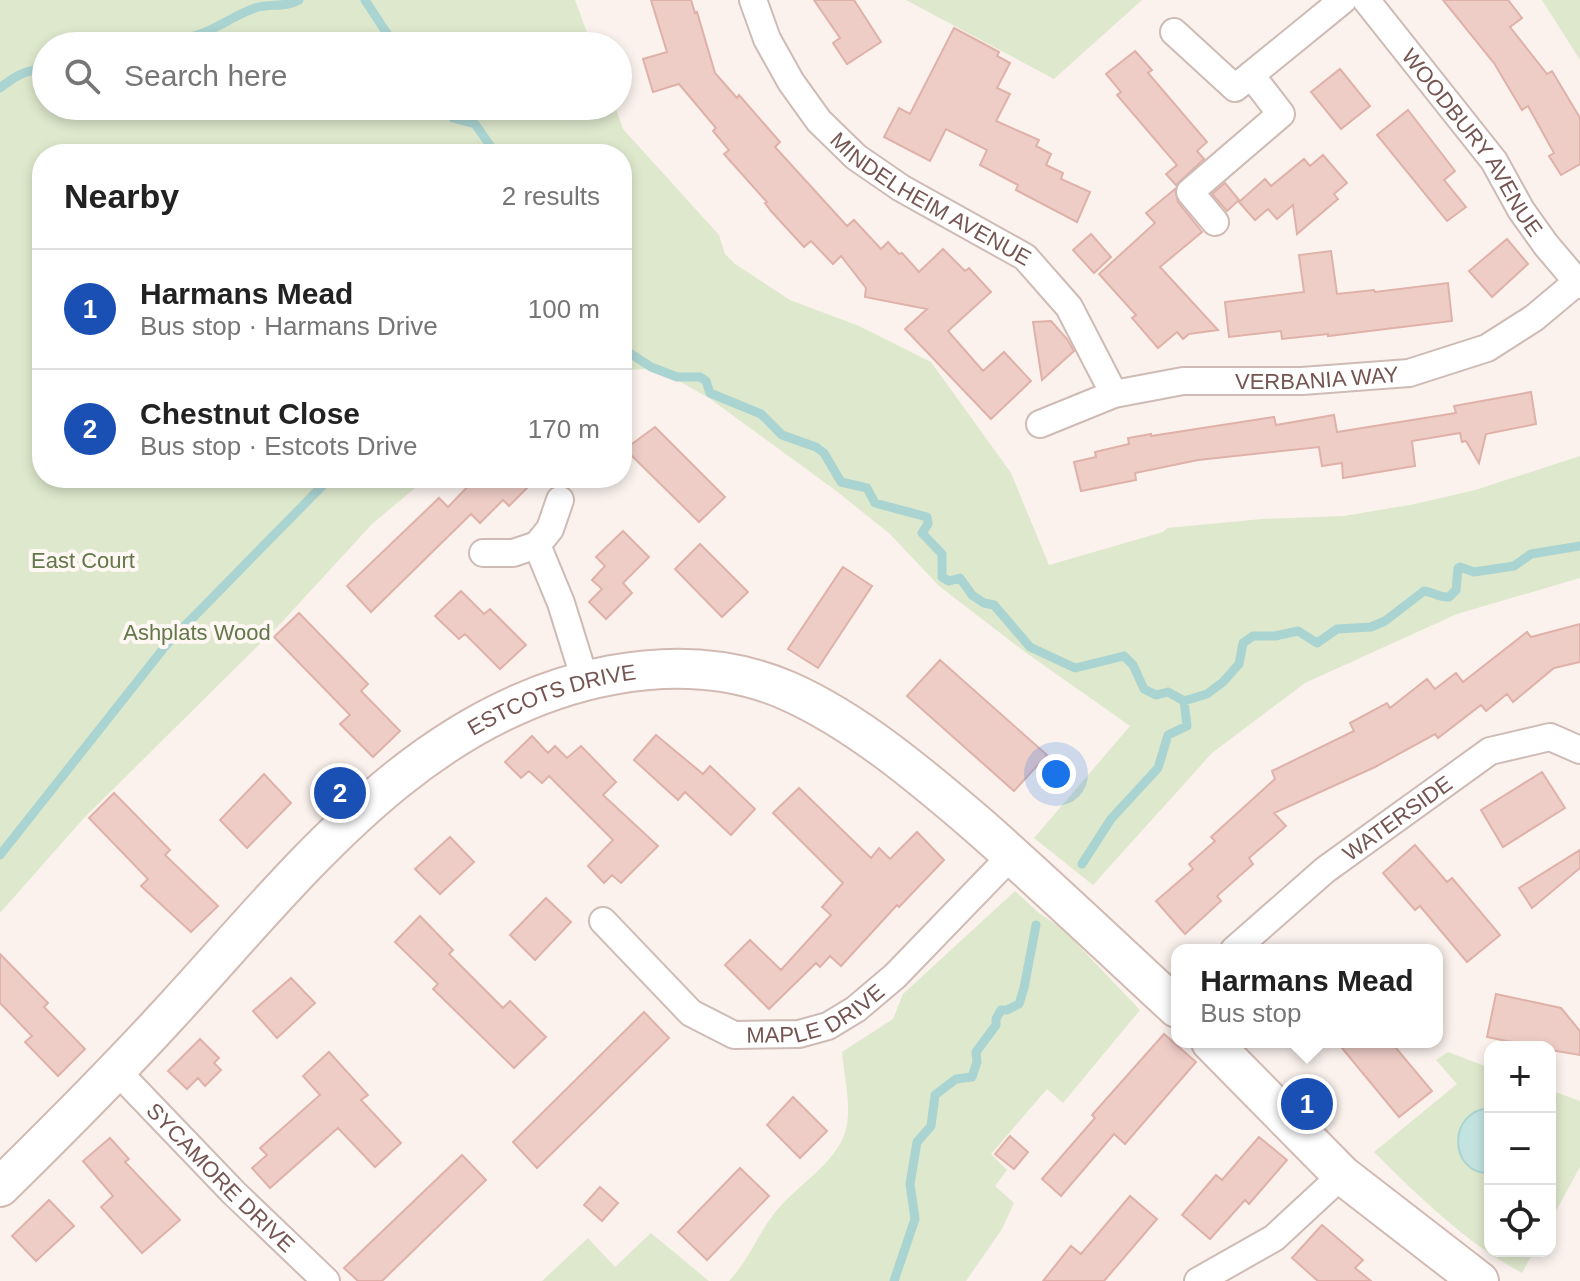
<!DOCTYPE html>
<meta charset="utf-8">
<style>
body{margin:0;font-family:Arial,sans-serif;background:#f6f6f6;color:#222}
.controls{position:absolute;right:24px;bottom:24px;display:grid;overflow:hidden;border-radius:16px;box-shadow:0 4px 12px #0003}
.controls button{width:72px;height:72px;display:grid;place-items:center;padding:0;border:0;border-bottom:2px solid #e0e0e0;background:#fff;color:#222;font:40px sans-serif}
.you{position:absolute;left:1056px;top:774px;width:28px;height:28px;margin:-20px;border:6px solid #fff;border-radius:50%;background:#1a73e8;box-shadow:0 0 0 12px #1a73e833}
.badge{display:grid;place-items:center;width:52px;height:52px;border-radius:50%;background:#d76061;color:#fff;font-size:26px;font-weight:700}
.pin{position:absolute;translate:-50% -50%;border:4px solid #fff;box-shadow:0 2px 8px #0006}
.popup{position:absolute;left:1171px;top:944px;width:272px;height:104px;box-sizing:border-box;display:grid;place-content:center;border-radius:16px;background:#fff;filter:drop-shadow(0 2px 6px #0005);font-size:26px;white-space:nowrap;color:#767676}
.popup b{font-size:30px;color:#222}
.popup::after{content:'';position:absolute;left:50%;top:100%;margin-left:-16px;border:16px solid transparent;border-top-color:#fff}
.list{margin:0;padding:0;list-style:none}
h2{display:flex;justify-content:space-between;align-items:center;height:104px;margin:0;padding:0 32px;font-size:34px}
h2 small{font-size:26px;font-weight:400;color:#767676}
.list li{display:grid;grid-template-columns:52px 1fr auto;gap:24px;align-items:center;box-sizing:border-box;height:120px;padding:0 32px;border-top:2px solid #e0e0e0}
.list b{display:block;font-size:30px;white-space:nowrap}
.list p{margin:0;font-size:26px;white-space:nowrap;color:#767676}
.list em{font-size:26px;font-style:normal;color:#767676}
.icon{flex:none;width:44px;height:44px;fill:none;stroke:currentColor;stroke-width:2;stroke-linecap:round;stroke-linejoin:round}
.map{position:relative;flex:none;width:1580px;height:1281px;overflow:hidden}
.search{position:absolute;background:#fff;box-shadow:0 4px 12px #0003;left:32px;top:32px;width:600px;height:88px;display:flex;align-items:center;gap:20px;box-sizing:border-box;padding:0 28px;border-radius:44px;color:#767676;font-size:30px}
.panel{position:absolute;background:#fff;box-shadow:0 4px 12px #0003;left:32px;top:144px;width:600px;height:344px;border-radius:32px}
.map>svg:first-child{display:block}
.green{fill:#dee8cc}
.water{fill:#c2e3e0;stroke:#aad4d1;stroke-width:2}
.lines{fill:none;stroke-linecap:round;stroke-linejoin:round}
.stream{stroke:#aad4d1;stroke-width:9}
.building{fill:#eecdc7;stroke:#dfb1a9;stroke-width:2}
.street-casing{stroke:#cfbbb5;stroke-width:30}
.secondary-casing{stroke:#d2bab3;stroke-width:42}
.street{stroke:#fff;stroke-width:26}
.secondary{stroke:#fff;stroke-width:38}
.labels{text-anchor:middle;stroke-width:8;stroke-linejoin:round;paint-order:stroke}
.street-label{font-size:22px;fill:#755551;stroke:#fef7f3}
.park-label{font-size:22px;fill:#63784a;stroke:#fef7f3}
</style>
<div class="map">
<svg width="1580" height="1281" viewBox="0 0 1580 1281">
<rect width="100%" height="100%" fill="#fbf2ed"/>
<!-- green -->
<path class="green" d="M0 0H575L592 46H46V106H615L623 129 719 235 725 254 735 264 790 300 859 326 931 362 1011 473 1049 565 1163 532 1167 528 1262 519 1344 516 1415 504 1475 490 1580 456V578L1457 614 1305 683 1212 753 1093 885 1034 838 1130 726 1025 652 939 586 890 534 835 490 709 398 677 380 648 369 622 370V154H42V478H427L372 524 281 623 83 819 0 913Z
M906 0H1142L1054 79Z
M1542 0H1580V60Z
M1015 891 1039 913 1063 929 1140 1010 1063 1103 1047 1089 991 1154 1007 1170 995 1186 1014 1203 1002 1229 966 1281H729C748 1261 757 1236 773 1215 793 1188 829 1169 843 1138 854 1114 844 1077 842 1052L893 1019 903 994Z
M1448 1052 1490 1068V1251H1534L1522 1273C1465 1242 1419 1197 1374 1152L1457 1084 1436 1060Z
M1550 1090 1580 1101V1167L1550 1222Z
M651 1233 709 1281H542L588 1238 615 1267Z"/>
<!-- water -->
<path class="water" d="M1490 1108V1173C1449 1175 1446 1111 1490 1108Z"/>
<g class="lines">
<!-- stream -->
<path class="stream" d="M365 0 395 46
M160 46C178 37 186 40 203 33 221 26 237 14 255 8 270 3 285 8 299 0
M415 46 422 42 428 46
M0 88C14 77 27 68 46 70
M445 106 453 118 475 124 496 154
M622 348 651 367 677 377H700L706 381 710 393 761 414 782 435 816 447 824 453 841 482 867 488 875 503 927 517 928 524 922 533 942 554V577L949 581 960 578 972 595 984 603 994 605 1030 647 1075 668 1124 656 1133 665 1144 689 1156 695 1168 692 1184 701 1207 694 1223 682 1239 664 1243 643 1253 636H1275L1298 631 1317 643 1337 629 1371 627 1385 621 1424 591C1434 592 1439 598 1449 597L1456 590 1458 568 1460 567 1474 572 1514 566 1531 554 1580 546
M0 855 167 644 330 478
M1082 864 1111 819 1158 768 1168 735 1187 726 1184 701
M894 1281 915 1219 910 1184 917 1142 931 1126 935 1095 956 1079 972 1077 977 1062 976 1052 996 1025V1019L1001 1010H1007L1019 1004 1024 988 1036 925"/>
</g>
<!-- building -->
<path class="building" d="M651 0H691L695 13 697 12 715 73 737 98 739 95 780 142 775 147 847 226 854 220 881 249 888 242 899 254 902 253 919 272 943 249 965 271 969 268 991 292 948 331 983 371 1004 352 1031 381 991 419 905 329 927 309 865 297 866 288 841 256 833 264 811 241 804 247 771 211 765 203 767 202 724 154 729 150 713 131 716 128 679 84 653 92 643 59 667 52Z
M814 0H854L881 42 847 64 833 43 840 38Z
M1443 0H1508L1522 18 1510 27 1547 74 1552 71 1580 118V164L1561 175 1549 156 1554 153 1528 106 1522 110 1494 63Z
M954 28 999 52 997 56 1010 63 997 88 1010 94 996 121 1039 140 1036 146 1051 154 1046 165 1063 173 1061 179 1090 192 1077 222 1016 190 1018 185 980 165 987 150 946 129 930 161 884 137 899 108 910 114Z
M1135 51 1152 70 1148 73 1207 142 1197 151 1204 159 1176 185 1166 174 1177 165 1117 95 1121 92 1106 74Z
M1340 69 1370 106 1341 129 1311 92Z
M1408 110 1455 171 1444 180 1466 207 1447 221 1377 135Z
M1323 155 1347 183 1334 194 1338 199 1297 234 1293 205 1277 219 1268 209 1255 220 1239 202 1265 179 1271 186 1304 159 1310 166Z
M1225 183 1239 200 1227 211 1212 194Z
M1175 189 1178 202 1202 232 1160 267 1218 330 1189 334 1183 339 1177 332 1158 348 1132 318 1136 315 1099 274 1155 223 1146 213Z
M1091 234 1111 257 1094 273 1073 250Z
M1507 239 1528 264 1492 297 1469 271Z
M1331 251 1337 294 1374 290 1375 292 1448 283 1452 321 1328 336V334L1282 339 1281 331 1229 337 1225 302 1304 292 1299 255Z
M1051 321 1067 339 1074 351 1042 380 1033 322Z
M1531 392 1536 424 1486 434 1479 463 1466 441 1462 442 1460 433 1412 441 1415 466 1343 478 1342 463 1322 466 1319 447 1198 460 1135 473 1136 480 1081 491 1074 462 1096 457 1095 452 1129 444 1128 438 1151 434V436L1274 417 1276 425 1334 415 1337 432 1456 413 1454 406Z
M655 427 725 497 699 522 625 449Z
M476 478H537L509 506 503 500 480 523 471 514 371 612 347 586 439 498 448 507Z
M623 531 649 557 623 583 632 593 606 619 589 602 602 589 592 580 605 566 596 557Z
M700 544 748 592 722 617 675 569Z
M843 567 872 586 818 668 788 649Z
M461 591 484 614 490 609 526 645 500 669 465 634 459 639 435 616Z
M299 613 368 684 361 691 400 731 373 757 340 724 350 715 274 637Z
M1580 624V662L1554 668 1513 702 1507 694 1486 711 1481 705 1438 738 1435 734 1375 767 1274 813 1286 826 1249 858 1253 864 1217 896 1221 901 1185 934 1156 901 1193 869 1189 864 1215 841 1211 837 1275 779 1272 771 1354 731 1350 723 1387 703 1390 708 1427 679 1435 689 1456 673 1463 682 1527 632 1531 637Z
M940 660 1047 755 1014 791 907 696Z
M656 735 703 774 710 766 755 809 731 835 685 792 678 800 634 760Z
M532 736 548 753 555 746 567 758 581 746 616 782 603 795 658 846 621 883 612 875 604 883 588 866 613 840 549 776 542 783 529 771 521 778 505 762Z
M1542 772 1565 808 1503 847 1481 810Z
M264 774 291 803 247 848 220 820Z
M799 788 871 858 879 848 890 859 917 832 944 860 899 907 897 905 841 966 830 956 820 967 816 963 769 1009 725 965 750 940 781 970 831 915 822 907 843 883 773 813Z
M114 793 170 850 165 855 218 906 191 932 141 886 148 879 89 818Z
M450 837 474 862 440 894 415 869Z
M1415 845 1447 882 1452 878 1500 935 1467 962 1420 906 1415 910 1383 873Z
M1580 850V868L1532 908 1519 888Z
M546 898 571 922 535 960 510 935Z
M420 916 453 950 449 954 503 1008 510 1001 546 1037 514 1068 433 989 438 984 395 942Z
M0 954 48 1003 44 1007 85 1049 58 1076 25 1042 32 1036 0 1003Z
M291 978 315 1003 277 1038 253 1011Z
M1496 994 1561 1008 1580 1031V1055L1550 1050V1047H1536L1487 1037Z
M644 1012 669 1038 537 1168 513 1142Z
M1164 1034 1196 1062 1125 1144 1114 1134 1061 1196 1042 1179 1095 1118 1092 1115Z
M200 1039 219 1058 214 1063 221 1070 205 1086 198 1078 187 1089 168 1071Z
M1337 1042H1391L1432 1091 1399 1117Z
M329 1052 368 1095 361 1100 401 1143 375 1167 338 1128 270 1188 252 1168 267 1155 260 1148 320 1095 303 1076Z
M793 1097 827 1131 800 1158 767 1125Z
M1010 1136 1028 1152 1014 1169 995 1154Z
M1259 1137 1287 1160 1249 1204 1245 1200 1210 1239 1182 1215 1216 1175 1222 1180Z
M110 1138 129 1159 125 1162 180 1220 142 1253 101 1207 113 1196 83 1161Z
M462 1155 486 1180 382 1281H358L344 1268Z
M740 1168 769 1196 707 1260 678 1232Z
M600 1187 618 1203 602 1221 584 1205Z
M1130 1196 1157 1219 1104 1281H1043L1071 1246 1081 1254Z
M49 1200 74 1226 36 1261 12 1236Z
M1322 1225 1363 1260 1355 1268 1371 1281H1318L1292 1258Z"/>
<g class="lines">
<!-- street casing -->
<g class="street-casing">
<g id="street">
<path id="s1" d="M753 0 767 39 791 82 819 121 856 157 901 188 1025 257 1069 307 1114 394"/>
<path id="s2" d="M1366 0 1494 161 1521 210 1546 245 1580 285"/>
<path d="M1174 32 1235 88 1343 0"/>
<path d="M1215 222 1190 192 1281 114 1251 75"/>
<path id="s3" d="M1040 424 1114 394 1183 381H1302L1409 373 1487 348 1534 318 1577 282"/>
<path d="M560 500 550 529 537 545 561 603 585 680"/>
<path d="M483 553H513L537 545"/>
<path id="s4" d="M603 921 691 1013 734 1035 799 1034 828 1026 856 1009 895 976 1012 855"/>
<path id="s5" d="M1234 950 1325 870 1490 751 1550 737 1580 750"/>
<path id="s6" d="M116 1070 234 1193 326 1281"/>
<path d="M1198 1281 1274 1238 1342 1175"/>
</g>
</g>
<!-- secondary casing -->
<g class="secondary-casing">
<g id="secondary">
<path d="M1211 1042 1342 1175 1479 1281"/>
<path id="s7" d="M0 1187C57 1131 114 1074 168 1015 295 878 417 711 612 675 672 664 731 666 788 691 856 721 922 777 978 825 1045 884 1111 947 1177 1008"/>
</g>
</g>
<!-- street -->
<use href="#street" class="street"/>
<!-- secondary -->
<use href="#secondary" class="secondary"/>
</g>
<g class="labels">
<!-- street labels -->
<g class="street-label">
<text dy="8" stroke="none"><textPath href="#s2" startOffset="178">WOODBURY AVENUE</textPath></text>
<text dy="8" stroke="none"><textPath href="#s1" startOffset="276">MINDELHEIM AVENUE</textPath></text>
<text dy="8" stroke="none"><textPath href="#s3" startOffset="284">VERBANIA WAY</textPath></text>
<text dy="8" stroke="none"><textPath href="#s7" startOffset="746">ESTCOTS DRIVE</textPath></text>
<text dy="8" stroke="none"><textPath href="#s5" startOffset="210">WATERSIDE</textPath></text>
<text dy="8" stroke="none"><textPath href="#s4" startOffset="262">MAPLE DRIVE</textPath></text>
<text dy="8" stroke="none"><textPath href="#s6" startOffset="150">SYCAMORE DRIVE</textPath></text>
</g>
<!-- park labels -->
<g class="park-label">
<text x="83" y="568">East Court</text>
<text x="197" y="640">Ashplats Wood</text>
</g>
</g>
</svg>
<div class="controls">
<button>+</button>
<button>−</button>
<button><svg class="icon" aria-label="locate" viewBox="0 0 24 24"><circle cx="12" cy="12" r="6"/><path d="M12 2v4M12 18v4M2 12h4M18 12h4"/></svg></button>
</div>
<div class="you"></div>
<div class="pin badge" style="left:1307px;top:1104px;background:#1a4fb4">1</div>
<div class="popup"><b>Harmans Mead</b>Bus stop</div>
<div class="pin badge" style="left:340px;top:793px;background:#1a4fb4">2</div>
<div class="search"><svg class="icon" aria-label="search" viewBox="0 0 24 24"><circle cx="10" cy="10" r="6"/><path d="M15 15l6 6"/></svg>Search here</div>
<section class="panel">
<h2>Nearby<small>2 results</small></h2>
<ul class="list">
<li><span class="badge" style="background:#1a4fb4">1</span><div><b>Harmans Mead</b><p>Bus stop · Harmans Drive</p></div><em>100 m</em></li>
<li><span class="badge" style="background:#1a4fb4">2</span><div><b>Chestnut Close</b><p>Bus stop · Estcots Drive</p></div><em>170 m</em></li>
</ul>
</section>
</div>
